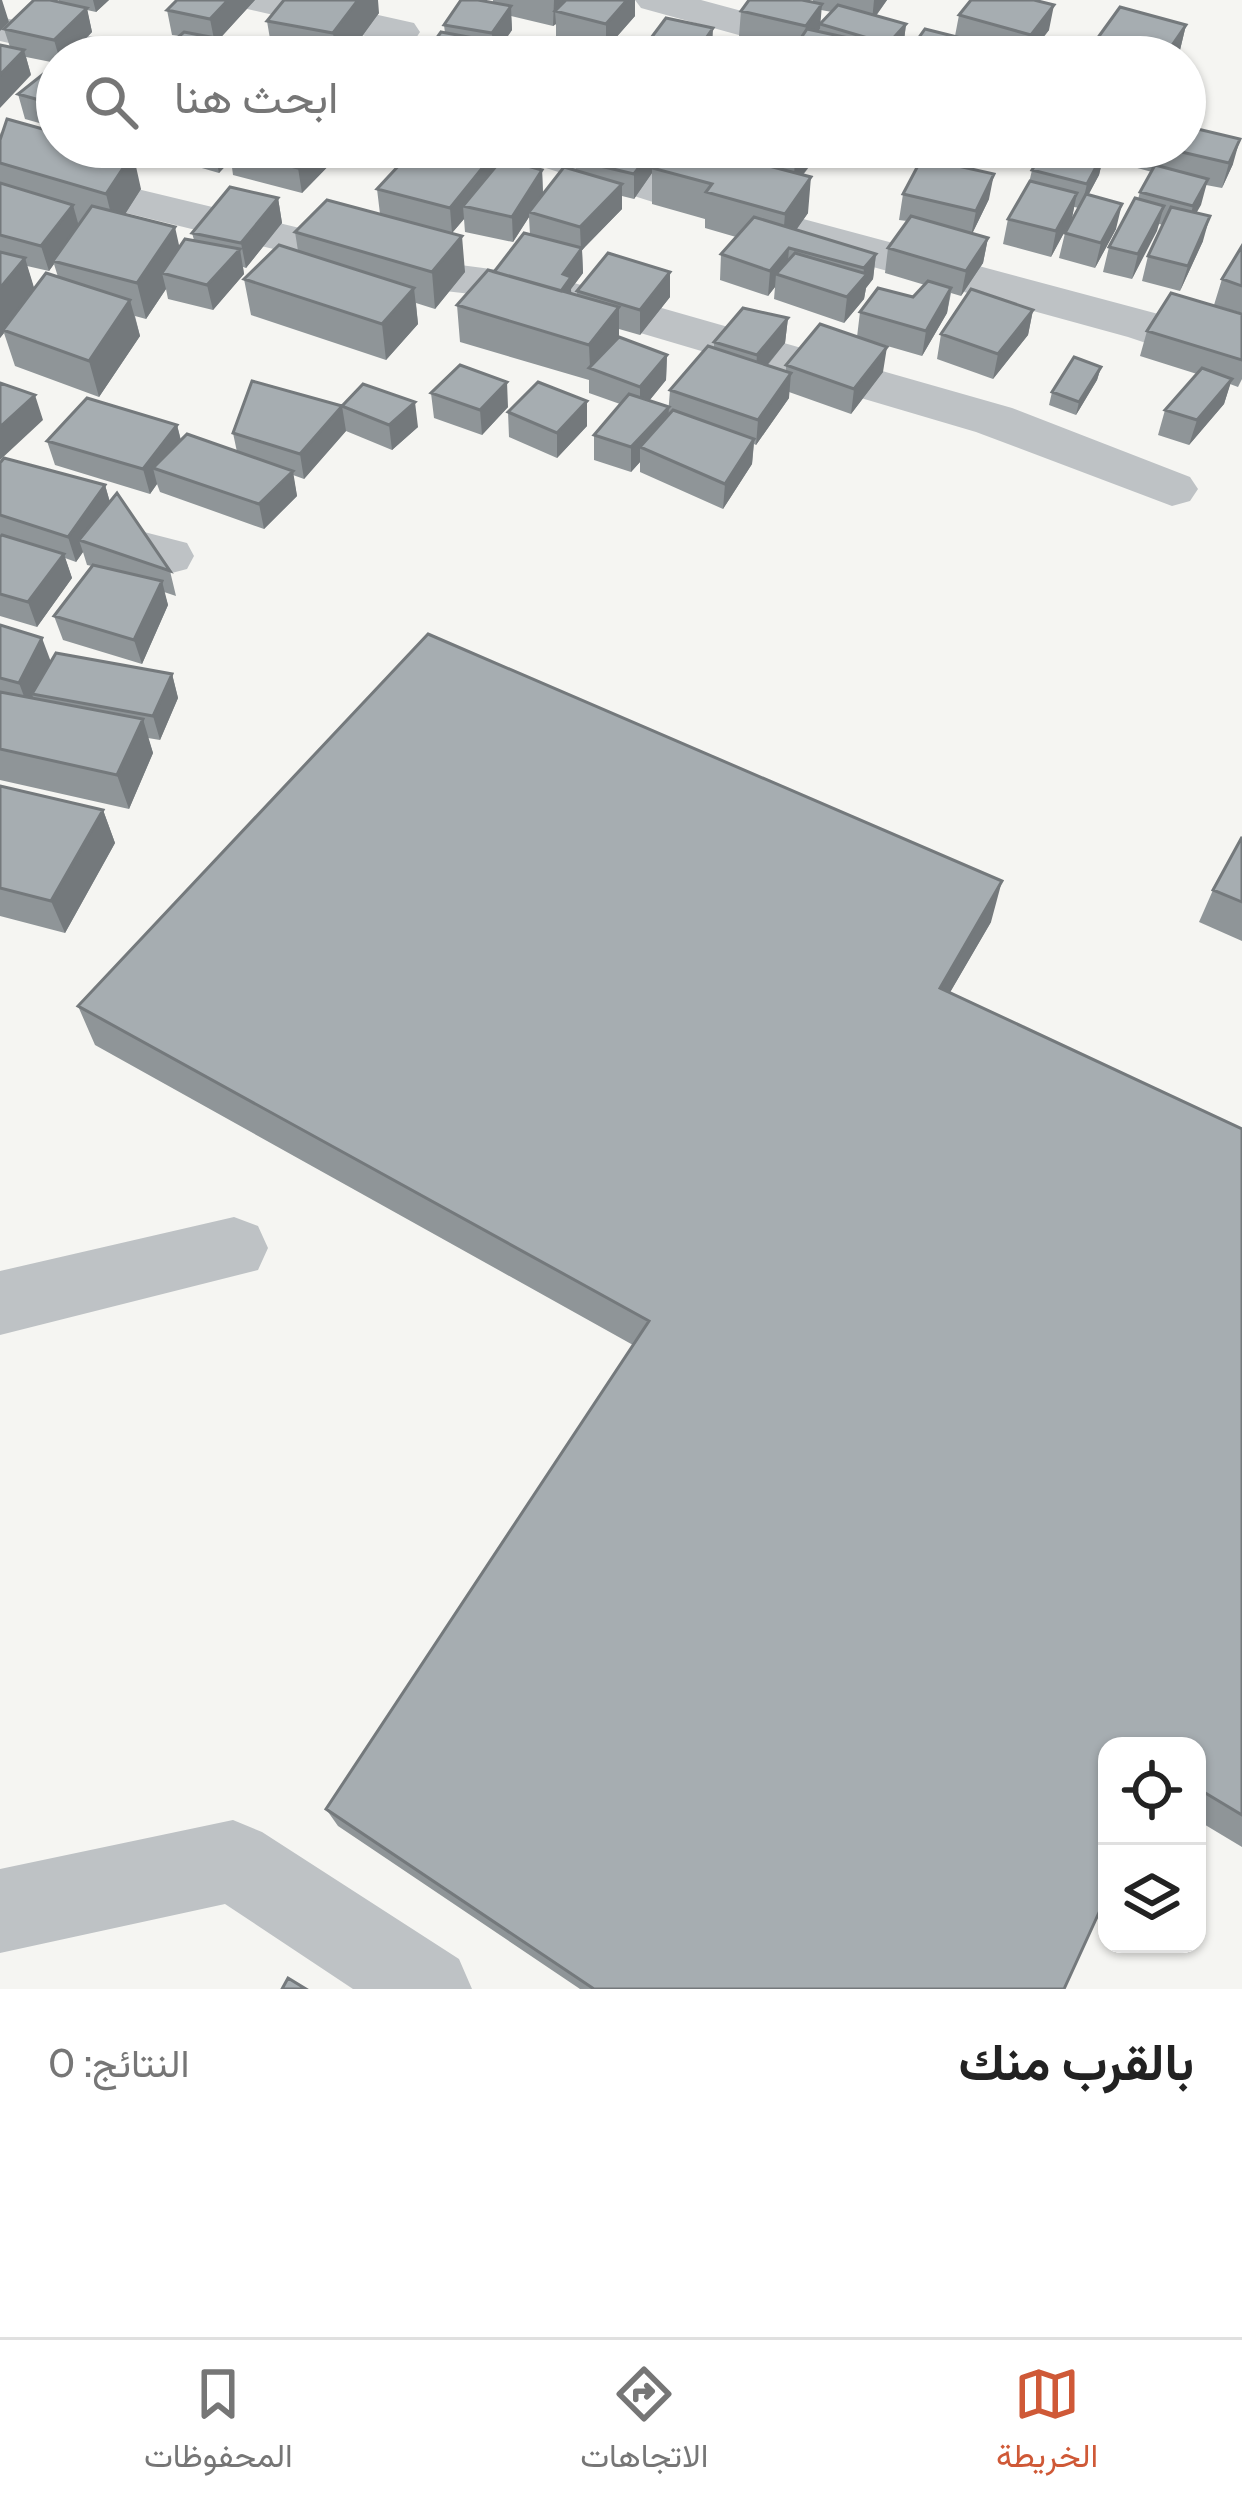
<!DOCTYPE html>
<html lang="ar">
<meta charset="utf-8">
<style>
body{margin:0;font-family:Cabin,Vazirmatn,sans-serif;background:#f6f6f6;color:#222;direction:rtl}
.controls{position:absolute;right:36px;bottom:36px;display:grid;overflow:hidden;border-radius:24px;box-shadow:0 3px 9px #0004}
.controls button{width:108px;height:108px;display:grid;place-items:center;padding:0;border:0;border-bottom:3px solid #e0e0e0;background:#fff;color:#222;font:60px sans-serif}
.list{margin:0;padding:0;list-style:none}
h2{display:flex;justify-content:space-between;align-items:center;height:156px;margin:0;padding:0 48px;font-size:51px}
h2 small{font-size:39px;font-weight:400;color:#767676}
.icon{flex:none;width:66px;height:66px;fill:none;stroke:currentColor;stroke-width:2;stroke-linecap:round;stroke-linejoin:round}
.map{position:relative;flex:none;width:1242px;height:1989px;overflow:hidden;direction:ltr}
.search{position:absolute;background:#fff;box-shadow:0 3px 9px #0004;left:36px;right:36px;top:36px;height:132px;display:flex;align-items:center;gap:30px;box-sizing:border-box;padding:0 42px;border-radius:66px;color:#767676;font-size:45px}
.sheet{height:348px;background:#fff}
nav{display:flex;justify-content:space-around;align-items:center;box-sizing:border-box;height:168px;border-top:3px solid #e0e0e0;background:#fff;font-size:33px;color:#767676}
nav a{display:grid;justify-items:center;gap:6px}
nav .on{color:#cf5937}
.map>svg:first-child{display:block}
.lines{fill:none;stroke-linecap:round;stroke-linejoin:round}
.minor{fill:#bec2c5;fill-rule:evenodd}
.wall{fill:#8f9598;fill-rule:evenodd}
.shaded-wall{fill:#74797c}
.building{fill:#a6adb1;stroke:#74797c;stroke-width:3}
</style>
<div class="map">
<svg width="1242" height="1989" viewBox="0 0 1242 1989">
<rect width="100%" height="100%" fill="#f5f5f2"/>
<g class="lines">
<!-- minor -->
<path class="minor" d="M237 0H311L414 23 420 32 414 41 400 44 243 8Z
M635 0H701L880 48 886 57H818L641 8Z
M0 17 144 48 150 57H72L0 41Z
M501 147H568L792 216 1162 315 1242 343V375L1128 337 760 236 508 156Z
M0 156 445 263 553 277 1012 408 1190 477 1198 489 1190 501 1172 506 976 432 532 301 445 291 0 182Z
M0 495 187 543 194 556 187 569 168 574 0 531Z
M234 1217 258 1226 268 1248 258 1270 0 1335V1271Z
M233 1820 262 1832 459 1959 472 1989H353L225 1904 0 1953V1869Z"/>
</g>
<!-- wall -->
<path class="wall" d="M59 0H109L96 12 87 10 92 32 74 51 94 57H57V128L25 119 18 94 56 63 26 57 31 75 10 47 4 29 59 2Z
M177 0H255L219 39 242 43 244 57H155L180 36 172 35 167 10Z
M493 0H635V16L606 49 556 36V24L553 26 511 16 512 30 494 57H423L445 33 444 25 493 3Z
M813 0H887L876 16 906 24 903 49 896 57H786L793 54 794 49 739 36 741 11 813 2ZM821 10 832 12 820 24 819 32H818Z
M379 13 347 57H273L267 21Z
M959 15 1049 30 1029 57 969 44 967 57H909L910 50 955 36Z
M1186 25 1180 50 1175 57H1087L1089 50Z
M0 132 1 136 141 189 125 214 179 248 194 240 192 233 278 198 282 223 246 268 243 267 244 274 213 310 168 299 166 289 146 319 135 316 140 336 99 397 15 366 4 333 0 338ZM54 264 58 277 34 289 27 266 49 271Z
M140 147H343V151L302 193 233 175 231 160 219 173 157 155 155 148 152 151Z
M385 147H554L537 169 542 170 543 194 576 170 575 160 585 147H658L657 162 724 154V147H824L803 175 808 213 796 230 876 254 873 279 866 288 864 299 844 323 774 299 775 287 768 296 720 280 721 254 736 237 705 228V219L652 204V173L634 199 622 196V209L582 250 583 273 571 289V294L577 295V291L670 297 640 335 619 329V337L667 355 666 380 649 401 669 407 668 415 670 390 714 348V342L788 318 785 343 767 366 786 371V365L857 337 860 312 913 297 925 285 885 273 888 248 907 221 899 220 903 194 989 199 972 234 988 238 983 263 961 296 951 293 947 313 922 356 870 341 883 372 851 414 789 392V398L756 445 754 444 752 464 723 509 640 472V462L631 472 594 460V435L620 404 589 393V380L460 342 457 305 530 235 529 217 513 242 465 232 464 219 452 233 465 272 435 309 416 303 418 324 386 360 251 315 244 279 298 251 295 232 380 214 377 189 410 153Z
M953 147H1024L1017 161Z
M1046 147H1100L1099 149 1105 150 1099 175 1088 195 1116 229 1095 268 1059 258 1065 233 1079 208 1074 207 1072 218 1051 257 1003 244 1008 219 1029 183 1032 170Z
M1134 147H1185L1233 164 1222 188 1206 185 1196 213 1203 241 1180 291 1142 281 1148 256 1163 225 1159 224 1132 279 1103 272 1109 247 1138 199 1140 192 1152 172 1130 166Z
M1242 246V313L1214 305 1222 279Z
M1033 310 1028 335 993 379 937 359 941 334Z
M1242 314V379L1238 387 1230 384 1224 404 1189 445 1158 435 1165 410 1197 374 1140 356 1147 331Z
M1101 367 1097 380 1076 415 1049 405 1052 392Z
M252 381 418 427 392 450 346 431 304 479 293 475 297 496 264 529 160 492 157 484 150 494 55 465 47 441 177 425 181 440 237 452 233 433Z
M431 393 508 407 482 435 434 418Z
M508 412 587 426 557 458 509 437Z
M0 463 105 485 110 502 170 571 176 596 164 592 168 605 142 664 63 640 54 616 92 566 87 565 83 552 76 562 65 558 72 578 37 627 0 616Z
M0 625 51 662 172 674 178 698 160 740 148 738 153 753 129 809 0 780Z
M0 786 103 810 115 843 65 933 0 916Z
M1242 837V941L1199 922 1213 890Z
M991 922 950 992 1242 1129V1847L1197 1820V1746H1107L1064 1989H580L338 1826 326 1809 633 1345 95 1045 78 1006Z"/>
<!-- shaded-wall -->
<path class="shaded-wall" d="M0 0H2L9 22 0 31Z
M93 0H109L96 12Z
M228 0H255L215 44 210 19Z
M358 0H378L379 13 347 57H337L333 33Z
M554 0H576L555 11 556 24 553 26Z
M627 0H635V16L606 49V24Z
M874 0H887L872 21Z
M822 4 820 29 804 51 806 26Z
M1054 5 1049 30 1027 57 1031 35Z
M511 6 512 30 493 57 492 33Z
M87 8 92 32 68 57H59L54 40Z
M906 24 903 49 896 57H887L888 44Z
M1186 25 1180 50 1175 57H1164Z
M713 28 712 53 710 57H693Z
M485 40 486 57H473Z
M969 40 967 57H958Z
M242 43 244 57H229Z
M24 50 31 75 0 108V75Z
M1240 139 1233 164 1222 188 1229 163Z
M214 147H243L229 149 231 160 219 173Z
M319 147H343V151L302 193 298 168Z
M524 147H554L525 184 523 148Z
M654 147H658L657 166 652 168V173L634 199V174Z
M807 147H824L793 187 795 162Z
M1105 150 1099 175 1081 209 1087 184Z
M133 153 141 189 115 230 106 194Z
M492 156 494 181 463 206 464 219 452 233 450 208Z
M542 170 543 196 529 212V217L513 242 512 217Z
M994 174 989 199 971 236 976 211Z
M811 177 808 213 782 250 785 214Z
M1208 179 1201 205 1186 231 1193 206Z
M622 184V209L582 250 583 273 571 289 572 302 559 320 563 274 581 250 580 227Z
M1077 193 1072 218 1051 257 1056 231Z
M278 198 282 223 246 268 241 243Z
M1122 204 1116 229 1095 268 1101 243Z
M73 205 80 230 53 261 54 264 49 271 41 246Z
M1164 206 1157 231 1132 279 1138 254Z
M1210 216 1203 241 1180 291 1188 266Z
M175 227 183 263 162 273 166 289 146 319 137 283Z
M462 236 465 272 435 309 432 272Z
M988 238 983 263 961 296 966 271Z
M789 248 787 273 776 274 775 287 768 296 770 271Z
M240 249 244 274 213 310 207 285Z
M876 254 873 279 866 288 864 299 844 323 847 297 863 279 864 268Z
M25 258 36 294 3 330 4 333 0 338V288Z
M670 272V297L640 335V310Z
M414 288 418 324 386 360 382 324Z
M951 288 947 313 922 356 926 331Z
M130 300 140 336 99 397 89 361Z
M619 307V344L590 368 589 345Z
M1033 310 1028 335 993 379 998 354Z
M788 318 785 343 755 380 757 355Z
M887 347 883 372 851 414 854 389Z
M667 355 666 380 640 412V387Z
M1101 367 1097 380 1076 415 1079 402Z
M791 373 789 398 756 445 758 420Z
M1232 379 1224 404 1189 445 1197 420Z
M507 382 508 407 482 435 480 410Z
M35 395 43 420 0 460V427Z
M587 401V426L557 458V433Z
M415 402 418 427 392 450 389 425Z
M342 406 346 431 304 479 300 454Z
M669 407 668 432 640 447V462L631 472V447Z
M177 425 183 450 153 468 157 484 150 494 143 469Z
M754 439 752 464 723 509 725 484Z
M293 471 297 496 264 529 259 504Z
M105 485 112 510 79 540 83 552 76 562 68 537Z
M64 554 72 578 37 627 28 602Z
M162 581 168 605 142 664 134 640Z
M42 638 51 662 32 694 33 697 28 707 19 683Z
M172 674 178 698 160 740 153 716Z
M143 719 153 753 129 809 117 775Z
M103 810 115 843 65 933 51 901Z
M1002 881 991 922 930 1027 940 988Z"/>
<!-- building -->
<path class="building" d="M34 0H50L87 8 54 40 4 29Z
M177 0H228L210 19 167 10Z
M284 0H358L333 33 267 21Z
M461 0H478L511 6 492 33 444 25Z
M566 0H627L606 24 555 11Z
M749 0H802L822 4 806 26 741 11Z
M971 0H1034L1054 5 1031 35 959 15Z
M838 5 906 24 888 44 820 24Z
M1120 7 1186 25 1164 57H1113L1089 50Z
M666 18 713 28 693 57H655L639 54Z
M807 29 881 45 874 57H824L793 50Z
M925 29 969 40 958 57H938L910 50Z
M184 32 242 43 229 57H155Z
M441 32 485 40 473 57H423Z
M0 45 24 50 0 75Z
M501 47 556 57H495Z
M995 49 1029 57H989Z
M72 51 94 57H64Z
M57 63V105L18 94Z
M7 119 57 133V147H111L133 153 106 194 0 163V140Z
M1185 126 1240 139 1229 163 1160 147H1185Z
M231 147H319L298 168 229 149Z
M416 147H455L492 156 450 208 377 189Z
M585 147H654L634 174 575 160Z
M669 147H697L811 177 785 214 706 192 712 184 652 168Z
M743 147H807L795 162Z
M1046 147H1091L1105 150 1087 184 1032 170Z
M922 158 994 174 976 211 903 194Z
M502 159 542 170 512 217 463 206Z
M1155 165 1208 179 1193 206 1140 192Z
M564 167 622 184 580 227 529 212Z
M1030 181 1077 193 1056 231 1008 219Z
M0 183 73 205 41 246 0 235Z
M230 187 278 198 241 243 192 233Z
M1086 194 1122 204 1101 243 1065 233Z
M1135 198 1164 206 1138 254 1109 247Z
M327 200 462 236 432 272 295 232Z
M92 206 175 227 137 283 53 261Z
M1171 207 1210 216 1188 266 1148 256Z
M911 216 988 238 966 271 888 248Z
M754 217 876 254 864 268 789 248 770 271 721 254Z
M524 233 582 248 563 274 571 277 561 291 494 272Z
M185 239 240 249 207 285 162 273Z
M279 245 414 288 382 324 244 279Z
M1242 246V286L1222 279Z
M0 252 25 258 0 288Z
M608 253 670 272 640 310 577 291Z
M795 253 867 274 847 297 776 274Z
M488 270 619 307 589 345 457 305Z
M46 273 130 300 89 361 3 330Z
M928 281 951 288 926 331 860 312 878 288 913 297Z
M971 289 1033 310 998 354 941 334Z
M1171 293 1242 314V360L1147 331Z
M743 308 788 318 757 355 714 342Z
M820 324 887 347 854 389 786 365Z
M619 337 667 355 640 387 589 368Z
M708 346 791 373 758 420 670 390Z
M1074 357 1101 367 1079 402 1052 392Z
M460 365 507 382 480 410 431 393Z
M1202 368 1232 379 1197 420 1165 410Z
M252 381 342 406 363 384 415 402 389 425 342 406 300 454 233 433Z
M538 382 587 401 557 433 508 412Z
M0 383 35 395 0 427Z
M629 394 669 407 631 447 594 435Z
M87 398 177 425 143 469 47 441Z
M673 410 754 439 725 484 640 447Z
M187 434 293 471 259 504 153 468Z
M4 458 105 485 68 537 0 515V463Z
M117 493 170 571 79 540Z
M2 535 64 554 28 602 0 594V537Z
M93 565 162 581 134 640 54 616Z
M0 625 42 638 19 683 0 678Z
M428 634 1002 881 940 988 1242 1129V1815L1197 1788V1746H1107V1895L1064 1989H594L326 1809 649 1321 78 1006Z
M56 653 172 674 153 716 32 694Z
M0 692 143 719 117 775 0 749Z
M0 786 103 810 51 901 0 888Z
M1242 837V902L1213 890Z
M288 1978 306 1989H282Z"/>
</svg>
<div class="controls">
<button><svg class="icon" aria-label="locate" viewBox="0 0 24 24"><circle cx="12" cy="12" r="6"/><path d="M12 2v4M12 18v4M2 12h4M18 12h4"/></svg></button>
<button><svg class="icon" aria-label="layers" viewBox="0 0 24 24"><path d="M12 4l9 5-9 5-9-5zM3 14l9 5 9-5"/></svg></button>
</div>
<div class="search"><svg class="icon" aria-label="search" viewBox="0 0 24 24"><circle cx="10" cy="10" r="6"/><path d="M15 15l6 6"/></svg>ابحث هنا</div>
</div>
<section class="sheet">
<h2>بالقرب منك<small>النتائج: 0</small></h2>
<ul class="list">
</ul>
</section>
<nav>
<a class="on"><svg class="icon" aria-label="map" viewBox="0 0 24 24"><path d="M3 6l6-2 6 2 6-2v14l-6 2-6-2-6 2zM9 4v14M15 6v14"/></svg>الخريطة</a>
<a><svg class="icon" aria-label="directions" viewBox="0 0 24 24"><path d="M12 3l9 9-9 9-9-9zM9 14v-3h6M13 9l2 2-2 2"/></svg>الاتجاهات</a>
<a><svg class="icon" aria-label="saved" viewBox="0 0 24 24"><path d="M7 4h10v16l-5-4-5 4z"/></svg>المحفوظات</a>
</nav>
